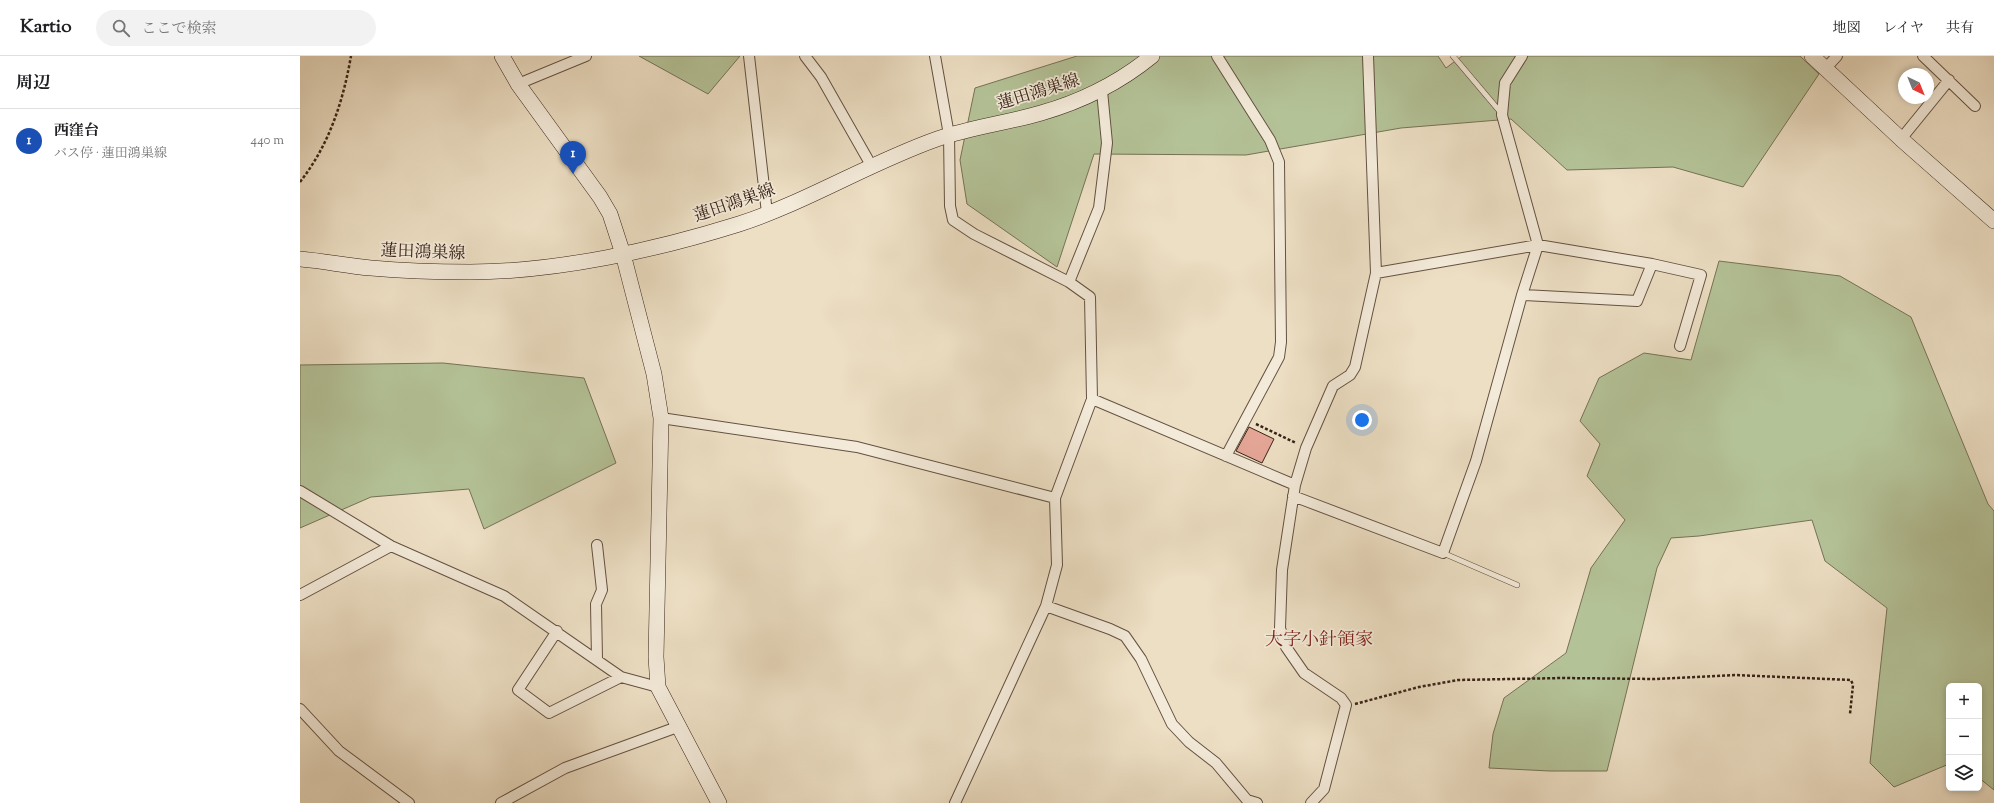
<!DOCTYPE html>
<html lang="ja">
<meta charset="utf-8">
<style>
body{margin:0;font-family:"Sorts Mill Goudy","Noto Serif JP",serif;background:#f2f2f2;color:#202124}
.controls{position:absolute;right:12px;bottom:12px;display:grid;overflow:hidden;border-radius:6px;box-shadow:0 2px 6px #0003}
.controls button{width:36px;height:36px;display:grid;place-items:center;padding:0;border:0;border-bottom:1px solid #e0e0e0;background:#fff;color:#202124;font:20px sans-serif}
.compass{position:absolute;left:1598px;top:12px;width:36px;height:36px;border-radius:50%;background:#fff;box-shadow:0 2px 6px #0003;rotate:137deg}
.you{position:absolute;left:1062px;top:364px;width:14px;height:14px;margin:-10px;border:3px solid #fff;border-radius:50%;background:#1a73e8;box-shadow:0 0 0 6px #1a73e833}
.badge{display:grid;place-items:center;width:26px;height:26px;border-radius:50%;background:#d93025;color:#fff;font-size:13px;font-weight:700}
.pin{position:absolute;translate:-50% -33px;filter:drop-shadow(0 1px 2px #0008)}
.pin::after{content:'';position:absolute;top:21px;width:14px;height:12px;background:inherit;clip-path:polygon(0 0,100% 0,50% 100%)}
.list{margin:0;padding:0;list-style:none}
h2{display:flex;justify-content:space-between;align-items:center;height:52px;margin:0;padding:0 16px;font-size:17px}
h2 small{font-size:13px;font-weight:400;color:#757577}
.list li{display:grid;grid-template-columns:26px 1fr auto;gap:12px;align-items:center;box-sizing:border-box;height:64px;padding:0 16px;border-top:1px solid #e0e0e0}
.list b{display:block;font-size:15px;white-space:nowrap}
.list p{margin:0;font-size:13px;white-space:nowrap;color:#757577}
.list em{font-size:13px;font-style:normal;color:#757577}
.icon{flex:none;width:22px;height:22px;fill:none;stroke:currentColor;stroke-width:2;stroke-linecap:round;stroke-linejoin:round}
.map{position:relative;flex:none;width:1694px;height:747px;overflow:hidden}
header{display:flex;align-items:center;gap:24px;box-sizing:border-box;height:56px;padding:0 20px;background:#fff;border-bottom:1px solid #e0e0e0}
header strong{font-size:19px}
nav{display:flex;gap:22px;margin-inline-start:auto;font-size:14px}
.search{width:280px;height:36px;background:#f2f2f2;display:flex;align-items:center;gap:10px;box-sizing:border-box;padding:0 14px;border-radius:22px;color:#757577;font-size:15px}
main{display:flex}
aside{flex:1;background:#fff}
.map>svg:first-child{display:block}
.green{fill:#b4c297;stroke:#767257}
.building{fill:#e5a697;stroke:#372217}
.lines{fill:none;stroke-linecap:round;stroke-linejoin:round}
.lane-casing{stroke:#645142;stroke-width:6}
.street-casing{stroke:#645142;stroke-width:12}
.secondary-casing{stroke:#372217;stroke-width:16}
.path{stroke:#372217;stroke-width:2.5;stroke-dasharray:3 2;stroke-linecap:butt}
.lane{stroke:#f3ead9;stroke-width:5}
.street{stroke:#f3ead9;stroke-width:10}
.secondary{stroke:#f3ead9;stroke-width:15}
.labels{text-anchor:middle;stroke-width:3.5;stroke-linejoin:round;paint-order:stroke}
.street-label{font-size:17px;fill:#372217;stroke:#f3ead9}
.neighbourhood-label{font-size:18px;fill:#7a1f14;stroke:#f3ead9}
</style>
<header>
<strong>Kartio</strong>
<div class="search"><svg class="icon" aria-label="search" viewBox="0 0 24 24"><circle cx="10" cy="10" r="6"/><path d="M15 15l6 6"/></svg>ここで検索</div>
<nav><a>地図</a><a>レイヤ</a><a>共有</a></nav>
</header>
<main>
<aside>
<h2>周辺<small></small></h2>
<ul class="list">
<li><span class="badge" style="background:#1a4fb4">1</span><div><b>西窪台</b><p>バス停 · 蓮田鴻巣線</p></div><em>440 m</em></li>
</ul>
</aside>
<div class="map">
<svg width="1694" height="747" viewBox="0 0 1694 747">
<rect width="100%" height="100%" fill="#eddfc4"/>
<filter id="stains"><feTurbulence type="fractalNoise" baseFrequency=".005" numOctaves="4"/><feColorMatrix values="0 0 0 0 .2 0 0 0 0 .09 0 0 0 0 .02 0 0 0 .5 -.17"/></filter>
<radialGradient id="worn" r=".72"><stop offset=".6" stop-color="#630" stop-opacity="0"/><stop offset="1" stop-color="#630" stop-opacity=".3"/></radialGradient>
<!-- green -->
<path class="green" d="M339 0H440L408 38Z
M777 0H1138L1146 12 1162 0H1500L1519 18 1443 131 1373 111 1267 114 1211 63 1101 72 946 99 794 98 757 211 667 148 660 104 675 32Z
M1419 205 1540 220 1611 261 1688 448 1694 455V734L1679 722V630H1649V708L1594 731 1570 707 1587 552 1525 505 1512 464 1399 480 1371 482 1357 512 1307 715H1250L1189 712 1193 678 1204 642 1266 597 1291 512 1325 464 1287 420 1300 388 1280 365 1299 322 1344 297 1391 304Z
M143 307 284 322 316 407 184 473 169 433 71 441 0 472V309Z"/>
<!-- building -->
<path class="building" d="M949 371 974 383 962 407 936 395Z"/>
<g class="lines">
<!-- lane casing -->
<g class="lane-casing">
<path id="lane" d="M1153 0 1202 58
M1143 497 1217 529"/>
</g>
<!-- street casing -->
<g class="street-casing">
<path id="street" d="M449 0 467 157
M505 0 521 21 571 109
M635 0 649 79 650 150 653 164 674 178 769 226 799 152 807 87 802 35
M917 0 970 84 979 106 981 286 979 301 926 400
M1222 0 1205 27 1202 59 1238 189 1222 239
M1623 0 1675 50
M1525 13 1537 0
M218 28 286 0
M1601 83 1649 24
M1352 208 1401 219 1380 290
M792 343 995 429
M361 362 557 391 755 442
M0 435 91 490 204 540 321 621 358 631
M993 440 1143 497 1176 405 1222 239 1337 245 1352 208 1238 189 1076 217
M0 539 91 490
M746 550 810 573 825 580 841 603 872 668 889 686 916 707 947 744 957 747
M257 575 218 634 249 657 321 621
M297 603 296 548 302 534 297 489
M0 653 39 695 109 747
M201 747 265 712 380 670
M655 747 746 550 757 509 755 442 792 343 790 241 769 226
M1011 747 1024 733 1046 649 1041 642 1004 617 986 591 980 572 982 514 995 429 1006 392 1033 330 1050 319 1055 311 1076 217 1068 0"/>
</g>
<!-- secondary casing -->
<g class="secondary-casing">
<path id="secondary" d="M202 0 218 28 300 141 310 158 323 198 354 318 361 362 356 601 358 631 419 747
M1512 0 1601 83 1694 165
M0 203C24 205 47 210 71 212 104 215 137 216 170 216 257 216 356 194 439 168 507 146 569 107 637 83 671 71 707 67 741 57 783 45 819 27 852 0"/>
</g>
<!-- path -->
<path class="path" d="M0 126C29 89 43 46 51 0
M956 368 996 387
M1055 648 1119 631 1158 624 1263 622 1355 623 1435 619 1551 624 1553 629 1550 658"/>
<!-- lane -->
<use href="#lane" class="lane"/>
<!-- street -->
<use href="#street" class="street"/>
<!-- secondary -->
<use href="#secondary" class="secondary"/>
</g>
<g class="labels">
<!-- street labels -->
<g class="street-label">
<text transform="translate(738 35) rotate(-17)" y="6">蓮田鴻巣線</text>
<text transform="translate(434 146) rotate(-19)" y="6">蓮田鴻巣線</text>
<text transform="translate(123 195) rotate(2)" y="6">蓮田鴻巣線</text>
</g>
<!-- neighbourhood labels -->
<g class="neighbourhood-label">
<text x="1019" y="589">大字小針領家</text>
</g>
</g>
<rect width="100%" height="100%" filter="url(#stains)"/>
<rect width="100%" height="100%" fill="url(#worn)"/>
</svg>
<div class="controls">
<button>+</button>
<button>−</button>
<button><svg class="icon" aria-label="layers" viewBox="0 0 24 24"><path d="M12 4l9 5-9 5-9-5zM3 14l9 5 9-5"/></svg></button>
</div>
<svg class="compass" viewBox="-18 -18 36 36"><path d="M0-13l5 13h-10z" fill="#e53935"/><path d="M0 13l5-13h-10z" fill="#757577"/></svg>
<div class="you"></div>
<div class="pin badge" style="left:273px;top:118px;background:#1a4fb4">1</div>
</div>
</main>
